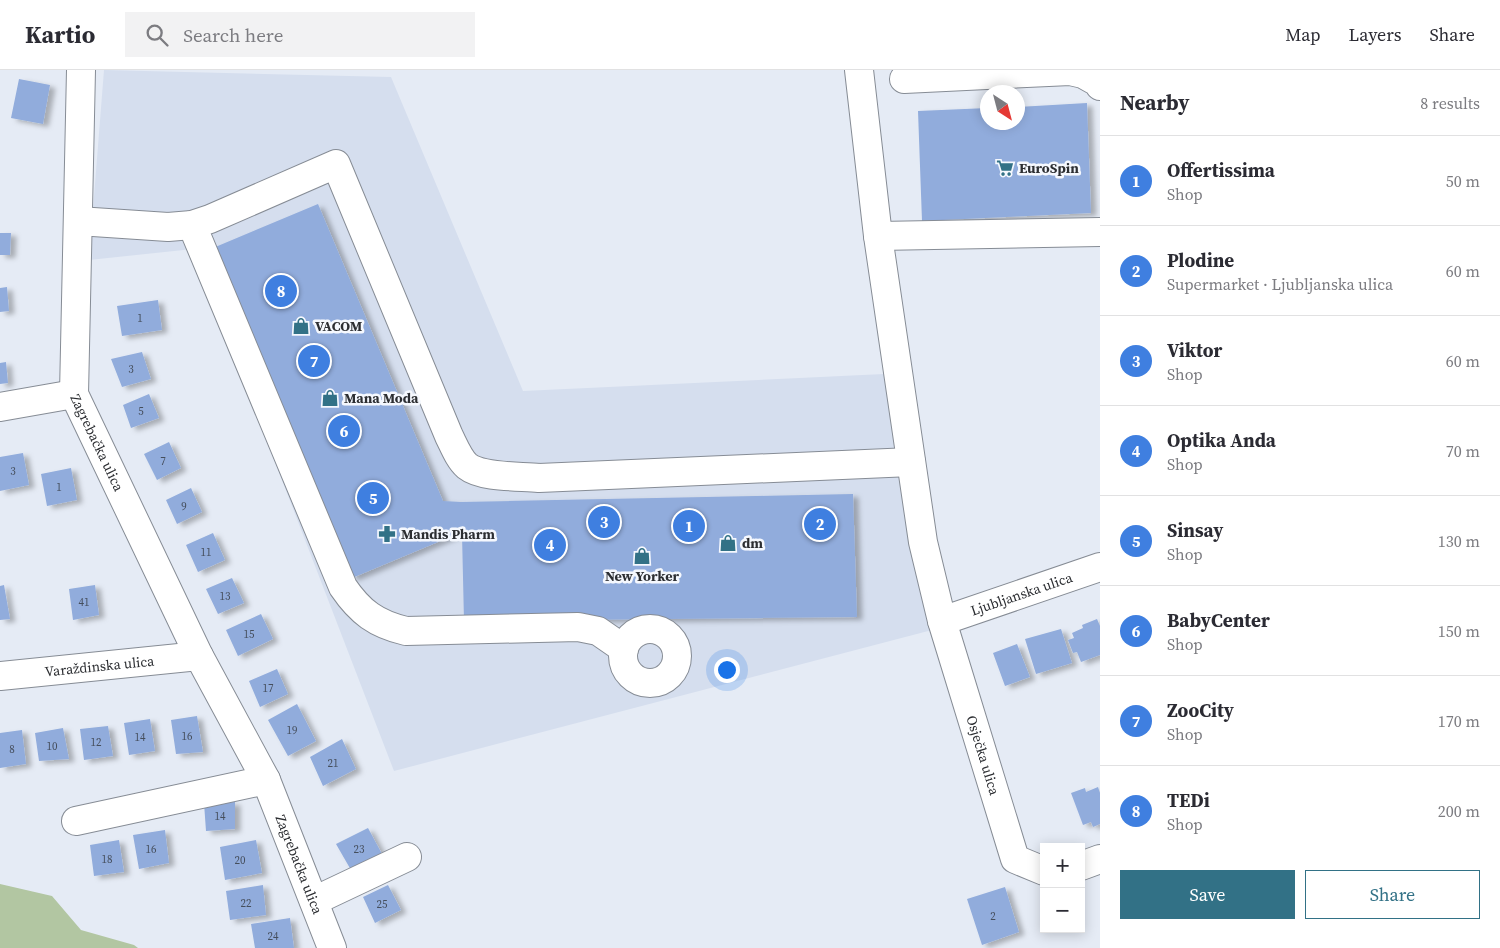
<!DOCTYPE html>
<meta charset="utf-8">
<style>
body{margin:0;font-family:"Source Serif 4",serif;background:#f2f2f3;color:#2b2b33}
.controls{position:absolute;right:15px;bottom:15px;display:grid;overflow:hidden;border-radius:0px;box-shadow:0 2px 12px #0003}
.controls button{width:45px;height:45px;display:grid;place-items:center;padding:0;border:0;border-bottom:1px solid #e1e1e2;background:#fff;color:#2b2b33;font:25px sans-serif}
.compass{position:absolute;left:980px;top:15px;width:45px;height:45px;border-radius:50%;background:#fff;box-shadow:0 2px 12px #0003;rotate:144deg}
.you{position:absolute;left:726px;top:599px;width:18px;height:18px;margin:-12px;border:4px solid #fff;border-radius:50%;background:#1a73e8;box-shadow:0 0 0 8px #1a73e833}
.badge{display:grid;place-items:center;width:32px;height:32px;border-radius:50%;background:#327186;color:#fff;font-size:16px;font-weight:700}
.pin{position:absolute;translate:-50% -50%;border:2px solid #fff;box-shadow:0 1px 5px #0006}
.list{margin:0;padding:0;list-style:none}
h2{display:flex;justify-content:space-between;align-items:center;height:65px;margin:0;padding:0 20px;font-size:21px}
h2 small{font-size:16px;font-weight:400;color:#7c7c81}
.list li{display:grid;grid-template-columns:32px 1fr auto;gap:15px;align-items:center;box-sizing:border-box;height:90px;padding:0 20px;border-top:1px solid #e1e1e2}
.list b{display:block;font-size:19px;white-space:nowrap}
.list p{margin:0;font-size:16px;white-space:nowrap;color:#7c7c81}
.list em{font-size:16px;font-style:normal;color:#7c7c81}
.actions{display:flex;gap:10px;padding:15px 20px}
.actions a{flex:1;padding:11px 0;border:1px solid #327186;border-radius:0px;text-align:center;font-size:18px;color:#327186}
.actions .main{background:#327186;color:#fff}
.icon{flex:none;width:28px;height:28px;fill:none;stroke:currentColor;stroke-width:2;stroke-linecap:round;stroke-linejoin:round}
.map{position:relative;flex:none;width:1100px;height:878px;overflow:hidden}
header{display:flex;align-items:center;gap:30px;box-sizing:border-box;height:70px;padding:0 25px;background:#fff;border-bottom:1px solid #e1e1e2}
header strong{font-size:24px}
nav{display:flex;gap:28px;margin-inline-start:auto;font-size:18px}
.search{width:350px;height:45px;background:#f2f2f3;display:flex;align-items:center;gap:12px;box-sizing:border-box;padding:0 18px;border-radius:0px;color:#7c7c81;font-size:19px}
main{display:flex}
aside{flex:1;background:#fff}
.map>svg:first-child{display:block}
.built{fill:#d5deee}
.green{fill:#b2c6a2}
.building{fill:#91acdc;filter:url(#shadow)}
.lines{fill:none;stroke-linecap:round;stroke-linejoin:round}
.minor-casing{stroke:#868c95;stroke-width:30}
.minor{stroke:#fff;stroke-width:28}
.labels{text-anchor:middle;stroke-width:5;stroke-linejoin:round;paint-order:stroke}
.number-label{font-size:11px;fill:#454e5c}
.poi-label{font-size:14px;font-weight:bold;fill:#2c2e32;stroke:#f5f8fe;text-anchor:start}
.street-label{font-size:14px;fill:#2c2e32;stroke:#f5f8fe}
</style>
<header>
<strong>Kartio</strong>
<div class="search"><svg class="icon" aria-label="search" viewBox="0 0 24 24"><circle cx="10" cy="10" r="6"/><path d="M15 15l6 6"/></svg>Search here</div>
<nav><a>Map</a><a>Layers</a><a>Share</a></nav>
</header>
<main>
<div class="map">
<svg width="1100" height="878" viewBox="0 0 1100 878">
<defs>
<filter id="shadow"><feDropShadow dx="5.5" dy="3" stdDeviation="2.5" flood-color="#0004"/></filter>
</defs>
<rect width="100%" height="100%" fill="#e5ebf5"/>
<!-- built -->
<path class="built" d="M104 0 391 7 523 321 884 304 932 560 394 701 193 179 89 190Z"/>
<!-- green -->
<path class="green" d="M0 814 52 826 81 860 134 875 138 878H0Z"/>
<!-- building -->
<path class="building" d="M19 9 50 15 43 54 11 48Z
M1087 33 1091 143 922 151 918 41 988 38V52H1018V37Z
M318 134 443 431 461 432 853 424 857 547 464 551 462 464H457L352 508 213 178Z
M0 163H11L10 185H0Z
M7 217 9 241 0 242V218Z
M158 230 162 260 122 266 117 236Z
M142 282 151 309 122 317 111 289Z
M6 292 8 313 0 314V293Z
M149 324 159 348 131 358 123 335Z
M169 372 181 398 157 410 144 384Z
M23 383 29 415 0 421V387Z
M71 398 77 430 47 436 41 404Z
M191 418 202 442 177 454 166 430Z
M213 463 225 490 198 502 186 475Z
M232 508 244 533 218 544 206 519Z
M4 515 10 549 0 550V516Z
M95 515 99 545 73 550 69 519Z
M261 544 273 569 238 586 226 560Z
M1097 549 1100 556V585L1081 592 1077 582 1073 583 1068 570 1074 568 1072 563 1083 558 1082 555Z
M1061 559 1072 593 1036 604 1025 569Z
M1017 574 1030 607 1005 616 993 583Z
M277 599 288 624 260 637 249 611Z
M297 634 316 671 288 686 268 650Z
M197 646 203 682 176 684 171 650Z
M150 649 155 681 129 685 124 653Z
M108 656 113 686 84 690 80 659Z
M63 658 69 689 39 691 35 663Z
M22 660 26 694 0 698V663Z
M342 669 356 699 323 716 310 687Z
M1098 717 1100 723V754L1093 757 1091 752 1083 755 1071 723 1085 718 1086 722Z
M235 732V759L206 761 204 733Z
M368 758 382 784 351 800 336 774Z
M165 760 169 793 139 799 133 765Z
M119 770 124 802 94 806 90 775Z
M256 770 262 803 225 810 220 777Z
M263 815 266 845 230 850 226 821Z
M388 815 401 840 375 853 363 827Z
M1005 817 1019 862 982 875 967 829Z
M290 848 294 878H255L251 854Z"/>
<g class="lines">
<!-- minor casing -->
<g class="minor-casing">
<g id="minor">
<path id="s1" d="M81 0 74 324 199 586 266 710 332 878"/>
<path id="s2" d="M859 0 878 166 923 472 942 551 1015 789 1044 801"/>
<path d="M904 9 1070 1 1083 4 1099 13 1100 16"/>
<path d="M78 151 168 157 192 155 210 149 336 94 449 366C454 376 459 389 467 396 482 408 520 406 539 408L911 392"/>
<path d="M192 155 343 517C360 542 376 554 406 561L578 557 598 561 624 579"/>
<path d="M878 166 1100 162"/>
<path d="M0 337 74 324"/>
<path id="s3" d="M942 551 1100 497"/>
<circle cx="650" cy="586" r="27"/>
<path id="s4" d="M0 606 199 586"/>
<path d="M76 751 266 710"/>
<path d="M1081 796 1100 789"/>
<path d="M314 831 407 787"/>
</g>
</g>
<!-- minor -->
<use href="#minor" class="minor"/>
</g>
<!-- icons -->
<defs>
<g id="supermarket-bare" transform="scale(1.35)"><path d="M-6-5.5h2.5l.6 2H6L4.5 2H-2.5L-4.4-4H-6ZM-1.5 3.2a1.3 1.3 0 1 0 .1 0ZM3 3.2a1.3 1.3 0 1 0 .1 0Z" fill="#327186" stroke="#f5f8fe" stroke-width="2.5" paint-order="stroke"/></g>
<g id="shop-bare" transform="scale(1.35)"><path d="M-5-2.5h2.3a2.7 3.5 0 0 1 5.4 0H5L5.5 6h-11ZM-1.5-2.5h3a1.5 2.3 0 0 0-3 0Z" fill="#327186" stroke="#f5f8fe" stroke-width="2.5" paint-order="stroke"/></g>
<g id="pharmacy-bare" transform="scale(1.35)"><path d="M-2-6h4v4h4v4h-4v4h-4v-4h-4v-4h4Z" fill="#327186" stroke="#f5f8fe" stroke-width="2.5" paint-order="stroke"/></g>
</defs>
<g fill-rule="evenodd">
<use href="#supermarket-bare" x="1005" y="98"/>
<use href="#shop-bare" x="301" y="256"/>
<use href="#shop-bare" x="330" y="328"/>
<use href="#pharmacy-bare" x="387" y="464"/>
<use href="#shop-bare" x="728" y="473"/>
<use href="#shop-bare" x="642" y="486"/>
</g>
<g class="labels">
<!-- number labels -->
<g class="number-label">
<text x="140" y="252">1</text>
<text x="131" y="303">3</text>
<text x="141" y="345">5</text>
<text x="163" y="395">7</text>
<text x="13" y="405">3</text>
<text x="59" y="421">1</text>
<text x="184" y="440">9</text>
<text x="206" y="486">11</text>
<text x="225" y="530">13</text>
<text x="84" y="536">41</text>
<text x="249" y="568">15</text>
<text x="268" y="622">17</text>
<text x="292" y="664">19</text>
<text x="187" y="670">16</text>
<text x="140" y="671">14</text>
<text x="96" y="676">12</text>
<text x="52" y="680">10</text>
<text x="12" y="683">8</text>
<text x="333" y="697">21</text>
<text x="220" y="750">14</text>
<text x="151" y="783">16</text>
<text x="359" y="783">23</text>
<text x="107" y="793">18</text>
<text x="240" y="794">20</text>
<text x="246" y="837">22</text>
<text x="382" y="838">25</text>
<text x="993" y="850">2</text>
<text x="273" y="870">24</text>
</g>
<!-- poi labels -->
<g class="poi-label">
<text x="1019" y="103">EuroSpin</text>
<text x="315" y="261">VACOM</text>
<text x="344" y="333">Mana Moda</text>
<text x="401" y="469">Mandis Pharm</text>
<text x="742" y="478">dm</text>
<text x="642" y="511" text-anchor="middle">New Yorker</text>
</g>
<!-- street labels -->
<g class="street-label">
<text dy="5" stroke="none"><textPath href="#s1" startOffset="378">Zagrebačka ulica</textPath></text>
<text dy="5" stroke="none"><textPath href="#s3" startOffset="84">Ljubljanska ulica</textPath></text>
<text dy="5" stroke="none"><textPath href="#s4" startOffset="100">Varaždinska ulica</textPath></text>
<text dy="5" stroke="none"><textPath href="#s2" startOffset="698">Osječka ulica</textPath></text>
<text dy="5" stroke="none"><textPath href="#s1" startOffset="846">Zagrebačka ulica</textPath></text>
</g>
</g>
</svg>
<div class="controls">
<button>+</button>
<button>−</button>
</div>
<svg class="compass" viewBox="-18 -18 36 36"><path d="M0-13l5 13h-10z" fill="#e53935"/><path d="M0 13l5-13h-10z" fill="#7c7c81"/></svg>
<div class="you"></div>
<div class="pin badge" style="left:689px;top:456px;background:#3f7fe0">1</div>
<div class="pin badge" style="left:820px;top:454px;background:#3f7fe0">2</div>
<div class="pin badge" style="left:604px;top:452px;background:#3f7fe0">3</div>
<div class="pin badge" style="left:550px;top:475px;background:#3f7fe0">4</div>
<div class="pin badge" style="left:373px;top:428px;background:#3f7fe0">5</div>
<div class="pin badge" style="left:344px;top:361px;background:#3f7fe0">6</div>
<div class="pin badge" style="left:314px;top:291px;background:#3f7fe0">7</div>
<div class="pin badge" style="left:281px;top:221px;background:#3f7fe0">8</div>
</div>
<aside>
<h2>Nearby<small>8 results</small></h2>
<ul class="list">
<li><span class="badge" style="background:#3f7fe0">1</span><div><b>Offertissima</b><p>Shop</p></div><em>50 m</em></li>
<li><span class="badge" style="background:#3f7fe0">2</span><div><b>Plodine</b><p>Supermarket · Ljubljanska ulica</p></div><em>60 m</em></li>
<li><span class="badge" style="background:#3f7fe0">3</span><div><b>Viktor</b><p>Shop</p></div><em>60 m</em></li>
<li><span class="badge" style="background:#3f7fe0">4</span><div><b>Optika Anda</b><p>Shop</p></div><em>70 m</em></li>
<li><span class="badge" style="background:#3f7fe0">5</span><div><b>Sinsay</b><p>Shop</p></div><em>130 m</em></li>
<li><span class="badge" style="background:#3f7fe0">6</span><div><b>BabyCenter</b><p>Shop</p></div><em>150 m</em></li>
<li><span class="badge" style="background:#3f7fe0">7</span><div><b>ZooCity</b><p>Shop</p></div><em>170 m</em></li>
<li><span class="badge" style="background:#3f7fe0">8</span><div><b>TEDi</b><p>Shop</p></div><em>200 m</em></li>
</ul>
<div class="actions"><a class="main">Save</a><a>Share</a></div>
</aside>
</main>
